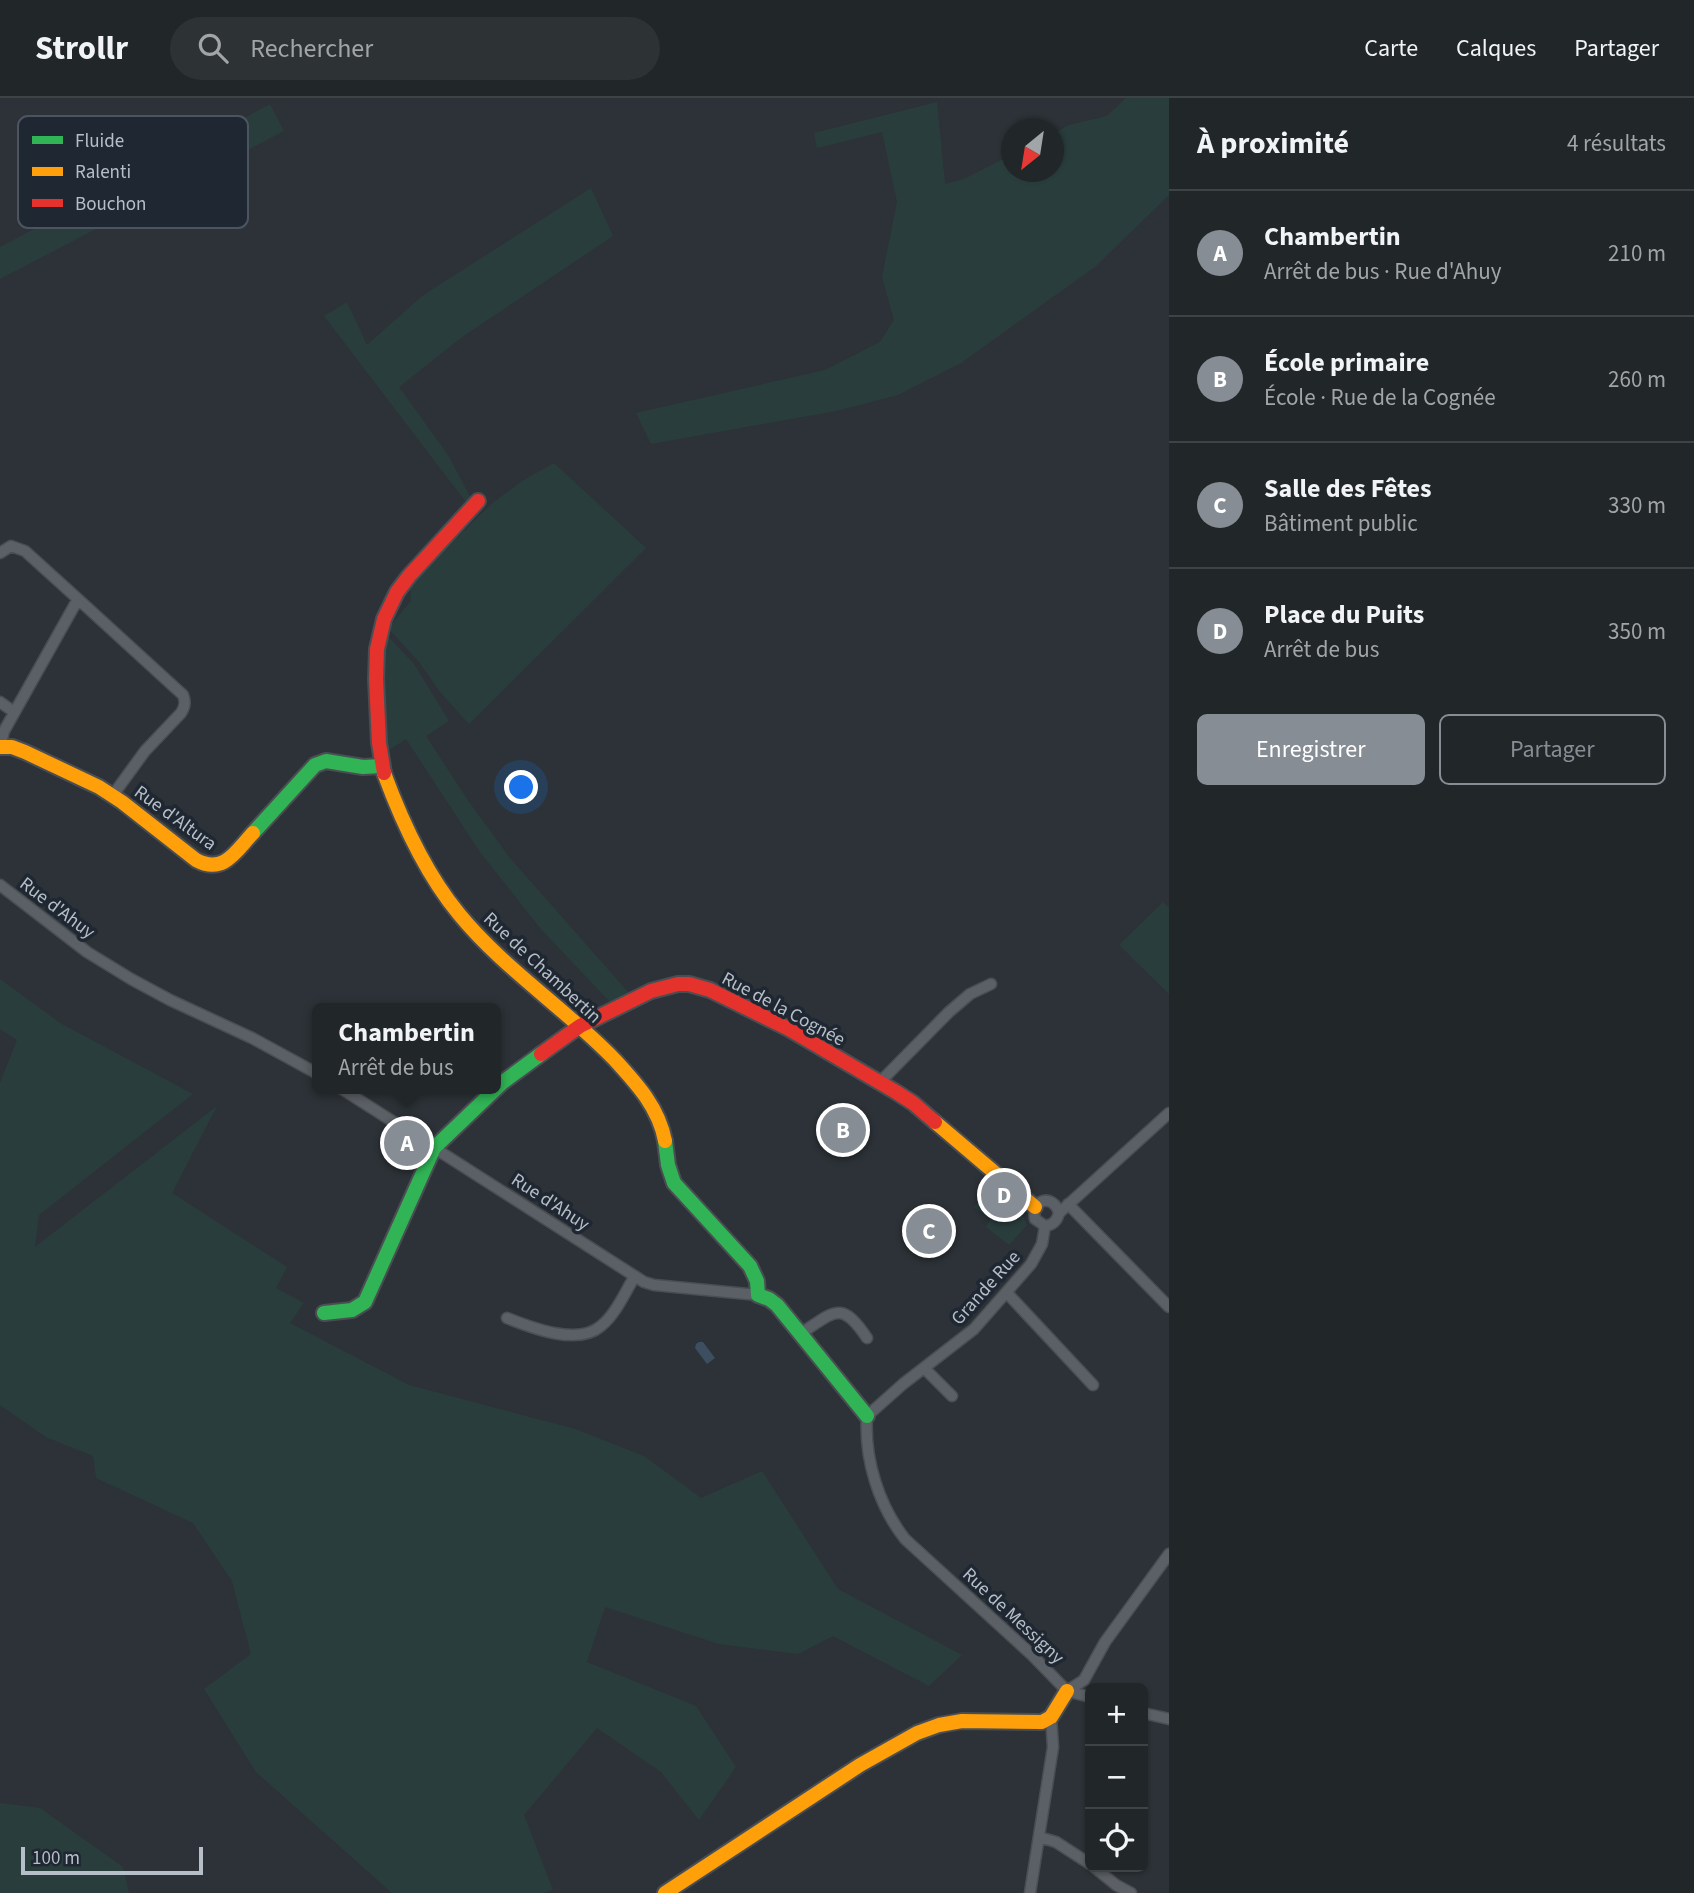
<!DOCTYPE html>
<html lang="fr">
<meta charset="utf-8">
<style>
body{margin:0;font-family:"Source Sans 3",sans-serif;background:#2d3235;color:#f1f3f6}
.controls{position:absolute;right:21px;bottom:21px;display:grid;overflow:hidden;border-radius:10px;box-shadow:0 2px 5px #0004}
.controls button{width:63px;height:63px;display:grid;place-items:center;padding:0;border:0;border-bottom:2px solid #3e4346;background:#212629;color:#f1f3f6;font:35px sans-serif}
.compass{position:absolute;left:1001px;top:21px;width:63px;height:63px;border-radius:50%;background:#212629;box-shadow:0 2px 5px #0004;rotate:210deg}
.scale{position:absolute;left:21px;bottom:18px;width:182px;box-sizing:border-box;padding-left:7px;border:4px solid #b6bec8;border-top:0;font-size:19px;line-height:24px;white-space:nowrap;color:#b6bec8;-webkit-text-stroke:5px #1f2832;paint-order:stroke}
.you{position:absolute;left:522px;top:690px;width:24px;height:24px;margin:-18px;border:5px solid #fff;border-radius:50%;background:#1a73e8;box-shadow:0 0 0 10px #1a73e833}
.badge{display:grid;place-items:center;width:46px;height:46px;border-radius:50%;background:#868d95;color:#fff;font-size:23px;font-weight:700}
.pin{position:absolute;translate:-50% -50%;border:4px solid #fff;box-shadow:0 2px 7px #0006}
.popup{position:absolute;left:312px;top:905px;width:189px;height:91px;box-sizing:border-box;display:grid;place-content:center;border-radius:10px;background:#212629;filter:drop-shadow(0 2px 5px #0005);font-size:23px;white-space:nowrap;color:#a2a5a8}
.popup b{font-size:26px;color:#f1f3f6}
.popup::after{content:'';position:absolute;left:50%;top:100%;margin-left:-14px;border:14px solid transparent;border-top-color:#212629}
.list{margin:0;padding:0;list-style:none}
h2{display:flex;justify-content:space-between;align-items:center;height:91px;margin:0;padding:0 28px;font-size:30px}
h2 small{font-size:23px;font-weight:400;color:#a2a5a8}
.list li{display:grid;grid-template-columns:46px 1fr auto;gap:21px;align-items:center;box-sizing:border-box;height:126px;padding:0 28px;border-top:2px solid #3e4346}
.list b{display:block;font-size:26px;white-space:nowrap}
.list p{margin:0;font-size:23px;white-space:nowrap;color:#a2a5a8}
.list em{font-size:23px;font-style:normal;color:#a2a5a8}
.actions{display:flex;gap:14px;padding:21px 28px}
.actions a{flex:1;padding:16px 0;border:2px solid #868d95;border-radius:10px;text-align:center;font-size:24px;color:#868d95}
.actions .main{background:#868d95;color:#fff}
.icon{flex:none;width:38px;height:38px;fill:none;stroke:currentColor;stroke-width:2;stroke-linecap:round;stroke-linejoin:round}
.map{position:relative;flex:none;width:1169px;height:1795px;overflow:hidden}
header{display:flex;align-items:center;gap:42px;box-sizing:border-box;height:98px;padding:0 35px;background:#212629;border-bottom:2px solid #3e4346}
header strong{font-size:33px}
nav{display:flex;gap:38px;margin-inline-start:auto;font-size:24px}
.search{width:490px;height:63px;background:#2d3235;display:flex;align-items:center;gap:18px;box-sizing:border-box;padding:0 24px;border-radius:38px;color:#a2a5a8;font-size:26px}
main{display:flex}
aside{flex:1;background:#212629}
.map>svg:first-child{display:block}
.green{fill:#2a3d3d}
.water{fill:#3c4e5f}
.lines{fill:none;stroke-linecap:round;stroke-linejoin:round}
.street-casing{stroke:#4a4e52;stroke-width:13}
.fast-casing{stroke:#4a4e52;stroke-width:18}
.slow-casing{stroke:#4a4e52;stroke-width:18}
.jam-casing{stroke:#4a4e52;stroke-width:18}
.street{stroke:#5b6066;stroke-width:10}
.fast{stroke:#30b455;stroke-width:14}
.slow{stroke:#ff9f0a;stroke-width:14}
.jam{stroke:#e5322d;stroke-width:14}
.labels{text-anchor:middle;stroke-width:7;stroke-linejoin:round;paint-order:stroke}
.street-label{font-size:19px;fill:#b6bec8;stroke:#1f2832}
.key{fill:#1f2832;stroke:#4c555f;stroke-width:2}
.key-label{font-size:19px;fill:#b6bec8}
</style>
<header>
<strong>Strollr</strong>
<div class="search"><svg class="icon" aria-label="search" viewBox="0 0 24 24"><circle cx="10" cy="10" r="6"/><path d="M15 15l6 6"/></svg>Rechercher</div>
<nav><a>Carte</a><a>Calques</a><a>Partager</a></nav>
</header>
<main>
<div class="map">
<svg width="1169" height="1795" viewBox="0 0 1169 1795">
<rect width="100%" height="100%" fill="#2c3237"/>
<!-- green -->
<path class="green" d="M1126 0H1169V97L1096 168 961 265 898 297 836 313 651 346 636 315 825 272 880 244 894 222 882 179 897 104 882 34 817 50 814 35 937 4 945 86 964 81 1011 57 1012 74H1054V35L1069 27 1107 18Z
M270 6 284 33 0 181V149Z
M591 90 613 138 462 239 399 289 448 357 472 402 466 404 324 218 347 204 367 247 422 198Z
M554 365 646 450 469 626 440 594 419 564 388 530 411 503 410 486 491 406 522 383Z
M386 536 414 566 449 623 426 638 467 701 510 760 628 894 610 904 540 830 480 754 406 641 386 654 381 578Z
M1163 804 1169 810V896L1119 847Z
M0 881 60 925 193 996 39 1117 35 1149 217 1008 172 1095 287 1169 276 1190 304 1205 290 1225 409 1287 575 1331 644 1358 701 1400 762 1373 838 1491 962 1557 929 1588 833 1538 798 1556 719 1546 605 1509 587 1564 696 1608 736 1669 699 1722 661 1674 597 1630 524 1717 553 1792 543 1795H392L256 1674 204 1591 251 1556 232 1483 193 1425 96 1380 93 1358 46 1339 0 1307V985L17 942 0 931Z
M992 1091 1002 1101 1008 1098 1022 1116 1027 1127 1009 1147 986 1129 990 1121 974 1109Z
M0 1705 40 1710 123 1769 129 1795H0Z"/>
<!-- water -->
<path class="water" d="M699 1244H703L715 1260 707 1266 695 1250 696 1246Z"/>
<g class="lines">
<!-- street casing -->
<g class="street-casing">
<path id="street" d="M0 455 11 448 25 453 78 501
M0 604 14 614
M0 649 4 633 78 501 183 597C186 604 185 609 181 615L145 653 113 697
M0 787 87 854 131 881 170 902 252 940 318 976
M880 984 949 914 970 896 991 886
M342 991 644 1184 654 1187 758 1197
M1068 1106 1169 1209
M1045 1128 1042 1146 1031 1166 974 1231 903 1286 867 1318C864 1361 879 1408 905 1441L1032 1557 1067 1593
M1045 1128C1053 1127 1057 1123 1059 1115L1169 1015
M1045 1128 1035 1121C1031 1101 1053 1095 1059 1115
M1007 1195 1093 1287
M507 1220C532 1230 578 1248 601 1228 616 1216 625 1194 635 1178
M800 1236C834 1214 841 1201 867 1240
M924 1270 952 1298
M1067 1593 1084 1582 1105 1544 1169 1456
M1067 1593 1090 1599
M1143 1615 1169 1621
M1039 1739 1056 1744 1090 1766
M1094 1769 1116 1787 1131 1795
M1030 1795 1053 1649 1051 1619"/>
</g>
<!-- fast casing -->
<g class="fast-casing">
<path id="fast" d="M253 735 315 667 326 663 363 669 382 668
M665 1043 668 1067 674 1085 750 1168 757 1183 758 1197 769 1201 777 1207 867 1318
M324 1215 352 1212 365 1204 434 1050 503 984 541 956"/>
</g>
<!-- slow casing -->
<g class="slow-casing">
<path id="slow" d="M0 649H12L25 654 99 689 122 704 196 762C224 777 236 753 253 735
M384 675C402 724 425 775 459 816 503 870 566 911 615 962 637 986 659 1010 665 1043
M935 1024 1035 1109
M665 1795 860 1667 917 1635 939 1627 962 1623 1042 1624 1051 1619 1067 1593"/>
</g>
<!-- jam casing -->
<g class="jam-casing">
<path id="jam" d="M384 675 379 645 376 581 377 551 384 521 397 494 409 478 478 403
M541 956 580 928 651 893 678 886H689L710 892 789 931 896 994 913 1005 935 1024"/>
</g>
<!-- street -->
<use href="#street" class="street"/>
<!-- fast -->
<use href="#fast" class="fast"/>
<!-- slow -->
<use href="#slow" class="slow"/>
<!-- jam -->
<use href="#jam" class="jam"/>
</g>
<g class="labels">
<!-- street labels -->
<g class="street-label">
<text transform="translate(176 719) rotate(36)" y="7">Rue d'Altura</text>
<text transform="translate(58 809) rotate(37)" y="7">Rue d'Ahuy</text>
<text transform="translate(543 869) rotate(43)" y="7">Rue de Chambertin</text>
<text transform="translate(784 910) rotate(28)" y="7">Rue de la Cognée</text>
<text transform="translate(551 1103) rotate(33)" y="7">Rue d'Ahuy</text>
<text transform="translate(985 1189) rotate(-48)" y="7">Grande Rue</text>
<text transform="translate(1014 1517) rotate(43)" y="7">Rue de Messigny</text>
</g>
</g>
<!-- legend -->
<rect x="18" y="18" width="230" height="112" rx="10" class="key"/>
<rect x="32" y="38" width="31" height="8" fill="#30b455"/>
<rect x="32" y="69" width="31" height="9" fill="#ff9f0a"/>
<rect x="32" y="101" width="31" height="8" fill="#e5322d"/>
<g class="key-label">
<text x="75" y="49">Fluide</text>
<text x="75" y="80">Ralenti</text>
<text x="75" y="112">Bouchon</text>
</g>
</svg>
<div class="controls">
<button>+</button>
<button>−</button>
<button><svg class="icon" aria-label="locate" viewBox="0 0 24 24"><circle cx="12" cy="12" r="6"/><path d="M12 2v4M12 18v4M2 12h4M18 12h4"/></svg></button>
</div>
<svg class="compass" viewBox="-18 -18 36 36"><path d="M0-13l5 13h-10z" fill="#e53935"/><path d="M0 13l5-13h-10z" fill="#a2a5a8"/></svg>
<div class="scale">100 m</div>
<div class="you"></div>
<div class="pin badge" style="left:407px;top:1045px">A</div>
<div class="popup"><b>Chambertin</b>Arrêt de bus</div>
<div class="pin badge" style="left:843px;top:1032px">B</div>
<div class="pin badge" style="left:929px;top:1133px">C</div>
<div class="pin badge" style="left:1004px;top:1097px">D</div>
</div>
<aside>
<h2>À proximité<small>4 résultats</small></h2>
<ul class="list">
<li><span class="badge">A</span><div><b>Chambertin</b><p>Arrêt de bus · Rue d'Ahuy</p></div><em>210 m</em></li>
<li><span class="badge">B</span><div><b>École primaire</b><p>École · Rue de la Cognée</p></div><em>260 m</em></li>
<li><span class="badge">C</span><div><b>Salle des Fêtes</b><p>Bâtiment public</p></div><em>330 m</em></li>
<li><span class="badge">D</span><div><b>Place du Puits</b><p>Arrêt de bus</p></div><em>350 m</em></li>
</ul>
<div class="actions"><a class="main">Enregistrer</a><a>Partager</a></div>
</aside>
</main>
